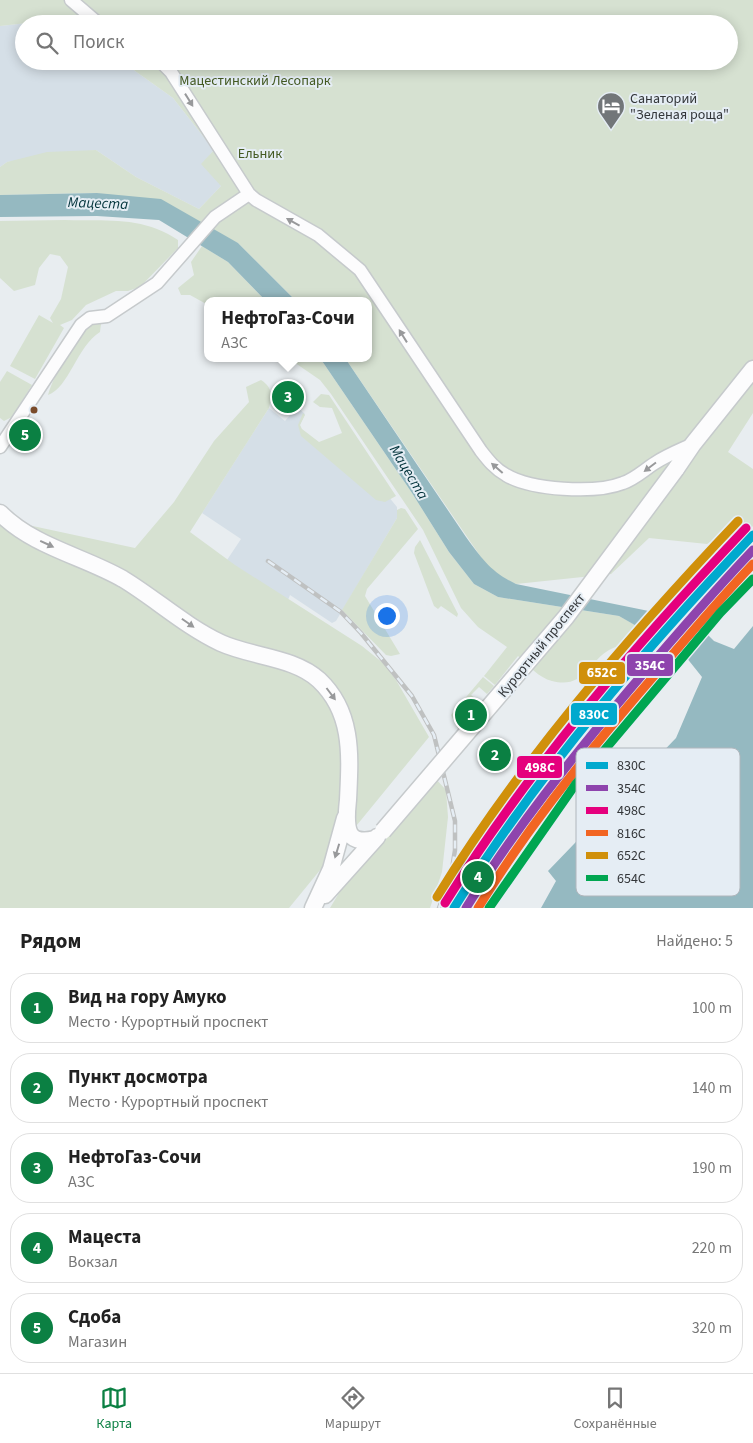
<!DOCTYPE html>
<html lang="ru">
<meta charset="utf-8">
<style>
body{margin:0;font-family:"Source Sans 3",sans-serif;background:#f6f6f6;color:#222}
.you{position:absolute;left:386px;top:615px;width:18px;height:18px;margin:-12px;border:4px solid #fff;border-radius:50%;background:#1a73e8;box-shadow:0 0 0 8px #1a73e833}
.badge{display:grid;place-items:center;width:32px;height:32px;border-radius:50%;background:#0b8043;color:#fff;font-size:16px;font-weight:700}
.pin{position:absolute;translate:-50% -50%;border:2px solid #fff;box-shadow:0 1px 5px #0006}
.popup{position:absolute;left:204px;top:297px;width:168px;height:65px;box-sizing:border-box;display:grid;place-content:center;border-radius:10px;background:#fff;filter:drop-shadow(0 1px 4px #0005);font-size:16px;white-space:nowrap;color:#767676}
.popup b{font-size:19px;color:#222}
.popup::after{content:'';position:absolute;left:50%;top:100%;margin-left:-10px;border:10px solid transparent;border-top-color:#fff}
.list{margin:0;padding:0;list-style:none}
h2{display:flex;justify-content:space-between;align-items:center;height:65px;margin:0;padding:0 20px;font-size:21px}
h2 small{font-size:16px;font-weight:400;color:#767676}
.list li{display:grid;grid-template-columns:32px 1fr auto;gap:15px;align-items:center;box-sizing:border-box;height:70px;margin:0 10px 10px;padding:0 10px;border:1px solid #e0e0e0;border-radius:20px}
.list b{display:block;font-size:19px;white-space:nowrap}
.list p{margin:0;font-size:16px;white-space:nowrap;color:#767676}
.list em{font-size:16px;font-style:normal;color:#767676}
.icon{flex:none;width:28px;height:28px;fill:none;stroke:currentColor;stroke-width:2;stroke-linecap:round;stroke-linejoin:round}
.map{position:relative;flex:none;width:753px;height:908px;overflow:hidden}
.search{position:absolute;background:#fff;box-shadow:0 2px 12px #0003;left:15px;right:15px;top:15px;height:55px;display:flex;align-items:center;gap:12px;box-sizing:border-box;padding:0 18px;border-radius:28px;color:#767676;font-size:19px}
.sheet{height:465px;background:#fff}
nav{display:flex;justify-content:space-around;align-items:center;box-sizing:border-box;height:70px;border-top:1px solid #e0e0e0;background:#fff;font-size:14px;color:#767676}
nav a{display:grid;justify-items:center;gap:2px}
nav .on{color:#0b8043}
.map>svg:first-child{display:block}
.built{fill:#d5dfe7}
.green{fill:#d6e1d1}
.water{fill:#95b9c1}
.pier{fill:#e8edf0}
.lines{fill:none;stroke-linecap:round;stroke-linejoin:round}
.minor-casing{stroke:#c6cacc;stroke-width:15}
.major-casing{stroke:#c6cacc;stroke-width:19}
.minor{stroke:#fcfcfd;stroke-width:12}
.major{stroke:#fcfcfd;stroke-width:16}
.rail-casing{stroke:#bfc1c1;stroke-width:4.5}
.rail{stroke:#e5edf4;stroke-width:2.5;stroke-dasharray:8;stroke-linecap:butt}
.major-bridge-casing{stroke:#c6cacc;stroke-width:19;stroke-linecap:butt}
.major-bridge{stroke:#fcfcfd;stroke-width:16}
.rail-1-casing{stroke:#e5edf4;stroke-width:12}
.rail-2-casing{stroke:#e5edf4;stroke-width:12}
.rail-3-casing{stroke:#e5edf4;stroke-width:12}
.rail-4-casing{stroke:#e5edf4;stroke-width:12}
.rail-5-casing{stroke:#e5edf4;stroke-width:12}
.rail-6-casing{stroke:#e5edf4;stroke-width:12}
.rail-1{stroke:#00a9ce;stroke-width:9}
.rail-2{stroke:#8e44ad;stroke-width:9}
.rail-3{stroke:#e5007d;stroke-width:9}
.rail-4{stroke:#f26522;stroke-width:9}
.rail-5{stroke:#d0900b;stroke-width:9}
.rail-6{stroke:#00a651;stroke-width:9}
.oneway{fill:#98999b}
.bus-dot{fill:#7a4b2a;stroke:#e5edf4;stroke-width:2}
.labels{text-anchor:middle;stroke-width:4;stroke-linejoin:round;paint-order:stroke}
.park-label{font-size:14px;fill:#445a23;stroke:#e5edf4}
.poi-label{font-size:14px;fill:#333639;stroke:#e5edf4;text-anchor:start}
.street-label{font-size:14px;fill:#333639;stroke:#e5edf4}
.water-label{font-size:15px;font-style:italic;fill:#00323a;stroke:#e5edf4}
.key{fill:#e5edf4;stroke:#b0b6bc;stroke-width:1}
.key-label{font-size:14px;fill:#333639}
.line-badge{stroke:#e5edf4;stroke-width:2}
.badge-label{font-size:14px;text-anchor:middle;font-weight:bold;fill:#fff}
</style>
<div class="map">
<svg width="753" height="908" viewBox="0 0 753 908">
<rect width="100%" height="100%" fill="#e8edf0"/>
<!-- built -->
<path class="built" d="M73 18 80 24H24V61H121L173 98 214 150 208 157 221 186 199 209 136 177 96 150 7 162 0 167V26Z
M297 407 305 414 300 425 301 429 388 496 397 507V518L336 621 332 623 290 595 288 600 221 569 241 539 202 513 269 408 285 421Z"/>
<!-- green -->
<path class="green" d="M0 0H753V413L728 452 753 469V526L751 528 730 529 707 544 649 538 611 574 516 584 498 575 487 566 345 358H368V301H296L238 243 97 193 0 195V167L7 162 47 152 96 150 136 177 199 209 221 186 201 164 214 150 173 98 121 61H729V24H80L73 18 0 26Z
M65 220C105 221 144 216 178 240V248L140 287 128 291H116L86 305 72 320 60 325 64 328 35 379 10 366 39 315 53 323 50 318 61 299 68 267 60 256 50 254 39 268 35 285 14 291 0 278V221Z
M202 246 228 262 266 301H208V305L190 295H181L178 288 194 275 191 262Z
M94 321 101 324 100 332C77 346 69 388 48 395 56 369 74 340 94 321Z
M288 358H320L412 493 449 552 474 584 498 597 619 616 650 633 643 643C632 642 616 645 606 652 588 664 583 689 552 681 539 678 528 665 518 656L495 685 484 676 507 647 478 627 461 608 423 530 331 394 320 380Z
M7 371 32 385 12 417 4 421 0 418V382Z
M261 380C273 388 272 395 269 408L190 532 235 565 362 646 383 663 396 680 429 737 289 908H0V519L135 548 174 502 214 441 249 402 246 387Z
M321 394 329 395 396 496 385 502 376 500 301 436 298 425 303 413 305 415 300 425 302 429 319 442 342 433 332 408 320 407 313 402Z
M401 508 405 509 418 529 367 589 365 596 400 654 391 656 386 655 342 610 397 518V510Z
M420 540 458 614 457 617 441 606 438 609 434 606 414 553 415 547Z
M483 677 494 686 487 694 479 687 471 695 480 702 458 729 451 715Z
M435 778 446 790 448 817 442 872 430 908H330L342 888 382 844Z"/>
<!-- water -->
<path class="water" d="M97 193 161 199 238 243 296 301H266L228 262 159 220 97 216 0 217V195Z
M320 358H345L466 537C482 559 491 572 516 584L693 620 714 641 734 649 753 626V908H541L556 881 548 871 676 738 702 677 682 652 619 616 498 597 474 584 449 552 412 493Z"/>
<!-- pier -->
<path class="pier" d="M648 763 677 787 673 792 644 768Z
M605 808 632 829 629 833 602 811Z"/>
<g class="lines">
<!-- minor casing -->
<g class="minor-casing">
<path id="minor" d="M71 0 99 24
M160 61 171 72 249 194 256 200 318 235 360 270 481 451C488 460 495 469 506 475 531 490 595 494 623 483 635 479 644 470 655 463 667 455 680 450 693 444
M0 447 81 325 90 318 107 316 157 283 215 217 249 194"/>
</g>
<!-- major casing -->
<g class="major-casing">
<path id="major" d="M676 469 693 444 753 369
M0 513C34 547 83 556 123 579 156 599 185 626 221 643 252 657 294 657 319 680 354 713 350 757 348 800 347 810 345 825 350 834 355 842 367 841 375 839
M325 895 377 837
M313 908 331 869 345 818"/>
</g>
<!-- minor -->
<use href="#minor" class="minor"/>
<!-- major -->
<use href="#major" class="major"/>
<!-- rail casing -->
<g class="rail-casing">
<path id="rail" d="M268 561 341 612 361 633 412 696 434 735 455 821V850L451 875 439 908"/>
</g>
<!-- rail -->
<use href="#rail" class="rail"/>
<!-- major-bridge casing -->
<g class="major-bridge-casing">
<path id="major-bridge" d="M383 831 566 617 676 469"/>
</g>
<!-- major-bridge -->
<use href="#major-bridge" class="major-bridge"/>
<!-- rail-1 casing -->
<g class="rail-1-casing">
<path id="rail-1" d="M454 908C538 773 644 650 753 535"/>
</g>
<!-- rail-2 casing -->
<g class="rail-2-casing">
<path id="rail-2" d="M466 908C514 830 571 759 630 689 670 642 710 595 753 550"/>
</g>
<!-- rail-3 casing -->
<g class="rail-3-casing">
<path id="rail-3" d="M445 903C530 767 636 644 746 528"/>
</g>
<!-- rail-4 casing -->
<g class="rail-4-casing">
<path id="rail-4" d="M478 908C524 833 578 765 635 698 674 653 712 607 753 564"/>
</g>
<!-- rail-5 casing -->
<g class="rail-5-casing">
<path id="rail-5" d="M437 897C521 761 628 637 738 521"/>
</g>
<!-- rail-6 casing -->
<g class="rail-6-casing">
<path id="rail-6" d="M489 908 575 785 720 613 753 579"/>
</g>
<!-- rail-1 -->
<use href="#rail-1" class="rail-1"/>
<!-- rail-2 -->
<use href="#rail-2" class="rail-2"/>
<!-- rail-3 -->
<use href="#rail-3" class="rail-3"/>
<!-- rail-4 -->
<use href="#rail-4" class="rail-4"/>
<!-- rail-5 -->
<use href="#rail-5" class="rail-5"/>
<!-- rail-6 -->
<use href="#rail-6" class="rail-6"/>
</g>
<!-- one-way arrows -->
<defs><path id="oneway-solid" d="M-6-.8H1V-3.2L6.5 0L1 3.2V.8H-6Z" transform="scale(1.25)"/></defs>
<g class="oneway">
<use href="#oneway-solid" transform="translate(189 100) rotate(58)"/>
<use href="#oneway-solid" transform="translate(293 222) rotate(-151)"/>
<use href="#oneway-solid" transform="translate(403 336) rotate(-122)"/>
<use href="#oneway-solid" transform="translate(650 467) rotate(143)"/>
<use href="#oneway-solid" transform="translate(497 468) rotate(-139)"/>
<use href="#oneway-solid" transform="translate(47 544) rotate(25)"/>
<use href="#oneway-solid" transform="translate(188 623) rotate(35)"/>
<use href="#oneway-solid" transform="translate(331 694) rotate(53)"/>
<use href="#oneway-solid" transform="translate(337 851) rotate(107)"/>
</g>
<!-- icons -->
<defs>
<g id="hotel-pin" transform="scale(1.4375)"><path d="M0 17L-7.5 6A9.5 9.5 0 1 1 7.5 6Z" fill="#727679" stroke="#e5edf4"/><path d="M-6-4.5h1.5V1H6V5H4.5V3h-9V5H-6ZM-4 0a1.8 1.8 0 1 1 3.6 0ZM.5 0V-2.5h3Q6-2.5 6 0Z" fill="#fff"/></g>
</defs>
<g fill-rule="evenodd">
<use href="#hotel-pin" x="611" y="106"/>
</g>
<!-- markers -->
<circle class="bus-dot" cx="34" cy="410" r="4.5"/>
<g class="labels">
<!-- park labels -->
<g class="park-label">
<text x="255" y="85">Мацестинский Лесопарк</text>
<text x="260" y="158">Ельник</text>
</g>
<!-- poi labels -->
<g class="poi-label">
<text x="630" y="103">Санаторий<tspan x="630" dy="16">"Зеленая роща"</tspan></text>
</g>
<!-- street labels -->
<g class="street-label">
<text transform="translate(541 645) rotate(-51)" y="5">Курортный проспект</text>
</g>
<!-- water labels -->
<g class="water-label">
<text transform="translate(98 203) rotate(2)" y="5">Мацеста</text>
<text transform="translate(409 472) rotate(59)" y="5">Мацеста</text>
</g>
</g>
<!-- legend -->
<rect x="576" y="748" width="164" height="148" rx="8" class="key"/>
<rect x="586" y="762" width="22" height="7" fill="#00a9ce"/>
<rect x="586" y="785" width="22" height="6" fill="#8e44ad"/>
<rect x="586" y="807" width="22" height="7" fill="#e5007d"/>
<rect x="586" y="830" width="22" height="6" fill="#f26522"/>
<rect x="586" y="852" width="22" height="7" fill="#d0900b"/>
<rect x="586" y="875" width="22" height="6" fill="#00a651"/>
<g class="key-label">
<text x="617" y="770">830С</text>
<text x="617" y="793">354С</text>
<text x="617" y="815">498С</text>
<text x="617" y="838">816С</text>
<text x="617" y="860">652С</text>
<text x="617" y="883">654С</text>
</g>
<g class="line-badge">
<rect x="626" y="653" width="48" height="24" rx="5" fill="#8e44ad"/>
<rect x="578" y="661" width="48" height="24" rx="5" fill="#d0900b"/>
<rect x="570" y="702" width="48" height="24" rx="5" fill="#00a9ce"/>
<rect x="516" y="755" width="47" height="24" rx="5" fill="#e5007d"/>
</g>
<g class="badge-label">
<text x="650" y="670">354С</text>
<text x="602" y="677">652С</text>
<text x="594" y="719">830С</text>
<text x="540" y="772">498С</text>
</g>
</svg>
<div class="you"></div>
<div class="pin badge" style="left:471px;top:715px">1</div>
<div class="pin badge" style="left:495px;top:755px">2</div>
<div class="pin badge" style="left:288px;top:397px">3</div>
<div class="popup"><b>НефтоГаз-Сочи</b>АЗС</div>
<div class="pin badge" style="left:478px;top:877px">4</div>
<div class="pin badge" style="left:25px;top:435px">5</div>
<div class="search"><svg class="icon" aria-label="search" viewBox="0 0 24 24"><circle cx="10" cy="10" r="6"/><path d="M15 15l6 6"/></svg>Поиск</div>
</div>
<section class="sheet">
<h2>Рядом<small>Найдено: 5</small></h2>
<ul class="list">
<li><span class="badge">1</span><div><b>Вид на гору Амуко</b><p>Место · Курортный проспект</p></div><em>100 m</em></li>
<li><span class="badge">2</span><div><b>Пункт досмотра</b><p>Место · Курортный проспект</p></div><em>140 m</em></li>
<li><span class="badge">3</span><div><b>НефтоГаз-Сочи</b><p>АЗС</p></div><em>190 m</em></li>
<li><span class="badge">4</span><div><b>Мацеста</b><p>Вокзал</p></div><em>220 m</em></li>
<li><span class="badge">5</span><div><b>Сдоба</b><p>Магазин</p></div><em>320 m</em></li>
</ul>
</section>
<nav>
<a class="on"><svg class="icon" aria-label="map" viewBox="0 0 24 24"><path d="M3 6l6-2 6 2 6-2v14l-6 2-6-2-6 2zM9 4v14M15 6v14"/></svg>Карта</a>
<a><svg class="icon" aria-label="directions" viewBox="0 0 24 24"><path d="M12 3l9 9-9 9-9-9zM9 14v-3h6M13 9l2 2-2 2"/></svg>Маршрут</a>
<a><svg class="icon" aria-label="saved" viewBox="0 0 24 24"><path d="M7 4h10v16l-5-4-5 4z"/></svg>Сохранённые</a>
</nav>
